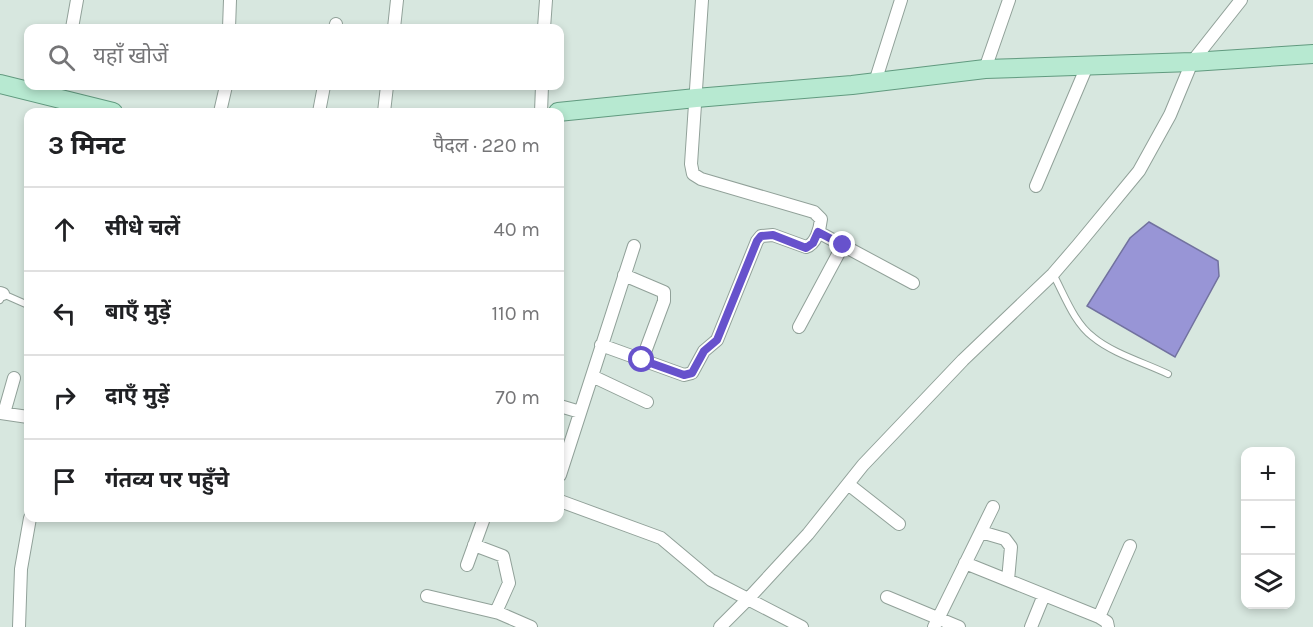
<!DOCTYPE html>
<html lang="hi">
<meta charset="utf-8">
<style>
body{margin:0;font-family:Karla,"Noto Sans Devanagari",sans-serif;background:#f6f6f6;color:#202124}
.controls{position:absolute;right:18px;bottom:18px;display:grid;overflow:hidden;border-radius:12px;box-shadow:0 3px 9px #0003}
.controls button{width:54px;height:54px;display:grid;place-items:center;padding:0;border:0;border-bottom:2px solid #e0e0e0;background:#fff;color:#202124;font:30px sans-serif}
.stop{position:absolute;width:18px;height:18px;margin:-14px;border:4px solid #6752cc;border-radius:50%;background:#fff}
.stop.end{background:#6752cc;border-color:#fff;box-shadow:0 2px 6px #0008}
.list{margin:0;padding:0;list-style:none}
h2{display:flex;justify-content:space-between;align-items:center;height:78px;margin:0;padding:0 24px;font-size:26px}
h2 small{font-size:20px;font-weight:400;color:#757577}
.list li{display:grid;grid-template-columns:39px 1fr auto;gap:18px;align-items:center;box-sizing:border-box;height:84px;padding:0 24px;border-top:2px solid #e0e0e0}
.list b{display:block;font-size:22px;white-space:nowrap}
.list em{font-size:20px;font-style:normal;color:#757577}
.icon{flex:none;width:33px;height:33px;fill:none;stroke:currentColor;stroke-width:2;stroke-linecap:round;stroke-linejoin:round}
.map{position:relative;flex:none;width:1313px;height:627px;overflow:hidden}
.search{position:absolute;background:#fff;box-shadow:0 3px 9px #0003;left:24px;top:24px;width:540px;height:66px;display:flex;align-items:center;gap:15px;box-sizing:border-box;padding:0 21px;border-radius:12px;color:#757577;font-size:22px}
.panel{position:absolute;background:#fff;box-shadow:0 3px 9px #0003;left:24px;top:108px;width:540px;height:414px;border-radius:12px}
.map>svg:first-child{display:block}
.water{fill:#9895d6;stroke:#72729f;stroke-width:1.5}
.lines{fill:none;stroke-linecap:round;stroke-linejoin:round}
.lane-casing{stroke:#91a199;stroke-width:8}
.street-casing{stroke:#91a199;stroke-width:14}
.primary-casing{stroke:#619a7f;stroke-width:20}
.lane{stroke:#fff;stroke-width:6}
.street{stroke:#fff;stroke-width:12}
.primary{stroke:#b7e9d1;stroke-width:18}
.route{stroke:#6752cc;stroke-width:8}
</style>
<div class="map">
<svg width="1313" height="627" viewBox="0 0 1313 627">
<rect width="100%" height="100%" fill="#d7e7df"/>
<!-- water -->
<path class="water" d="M1149 222 1218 261 1219 276 1175 357 1087 306 1130 238Z"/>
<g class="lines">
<!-- lane casing -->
<g class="lane-casing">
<path id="lane" d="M1053 274C1064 294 1074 323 1093 337 1112 353 1145 363 1168 374
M0 300 3 294 28 305"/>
</g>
<!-- street casing -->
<g class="street-casing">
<path id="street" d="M72 28 77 0
M229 28 230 0
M335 28 336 24
M394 28 397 0
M544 28 546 0
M985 69 1009 0
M875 82 901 0
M220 112 226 86
M319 112 324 86
M384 112 387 86
M541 112 542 86
M1036 186 1087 66
M818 232 913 283
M624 275 664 292V301L642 360
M0 293 3 294
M799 327 843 245
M601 345 684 375 692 373 704 351 717 340 757 241 761 236 773 235 806 247C816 244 820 229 821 219L814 212 701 179 693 174 691 164 702 0
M592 376 647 402
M560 406 580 412
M0 413 28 417
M4 413 14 378
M560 475 634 246
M848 484 899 524
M560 501 661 538 711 580 802 627
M981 532 1005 539 1011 547 1008 580
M474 545 503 556 509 583 496 612
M965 563 1099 617 1107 622 1108 627
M467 565 484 518
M427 596 499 613 531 627
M887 597 959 627
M1099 617 1130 546
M19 627 21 569 30 518
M720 627 749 598 808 534 863 465 963 360 1053 274 1078 245 1139 171 1170 115 1192 62 1241 0
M934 627 993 507
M1031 627 1044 595"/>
</g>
<!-- primary casing -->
<g class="primary-casing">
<path id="primary" d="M0 84 113 112
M558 112 696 98 852 85 985 69 1192 62 1313 54"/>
</g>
<!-- lane -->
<use href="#lane" class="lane"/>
<!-- street -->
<use href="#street" class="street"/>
<!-- primary -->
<use href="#primary" class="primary"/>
</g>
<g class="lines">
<!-- route -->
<path class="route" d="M642 360 684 375 692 373 704 351 717 340 757 241 761 236 773 235 806 248 813 243 818 232 843 245"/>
</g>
</svg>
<div class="controls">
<button>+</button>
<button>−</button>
<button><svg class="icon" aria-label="layers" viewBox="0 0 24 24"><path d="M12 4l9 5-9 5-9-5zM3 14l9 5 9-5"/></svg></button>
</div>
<div class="stop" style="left:642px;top:360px"></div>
<div class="stop end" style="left:843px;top:245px"></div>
<div class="search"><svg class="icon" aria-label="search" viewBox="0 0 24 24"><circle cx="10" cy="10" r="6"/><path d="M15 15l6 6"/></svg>यहाँ खोजें</div>
<section class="panel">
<h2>3 मिनट<small>पैदल · 220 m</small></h2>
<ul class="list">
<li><svg class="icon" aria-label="ahead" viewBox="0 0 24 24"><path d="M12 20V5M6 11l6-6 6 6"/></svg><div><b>सीधे चलें</b></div><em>40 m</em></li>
<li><svg class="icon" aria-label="left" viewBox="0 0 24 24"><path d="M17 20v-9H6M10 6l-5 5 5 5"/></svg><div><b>बाएँ मुड़ें</b></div><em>110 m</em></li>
<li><svg class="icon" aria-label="right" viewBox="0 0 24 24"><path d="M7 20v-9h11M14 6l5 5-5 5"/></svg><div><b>दाएँ मुड़ें</b></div><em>70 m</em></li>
<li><svg class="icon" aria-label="arrive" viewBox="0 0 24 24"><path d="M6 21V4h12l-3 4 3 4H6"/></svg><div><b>गंतव्य पर पहुँचे</b></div></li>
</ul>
</section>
</div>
